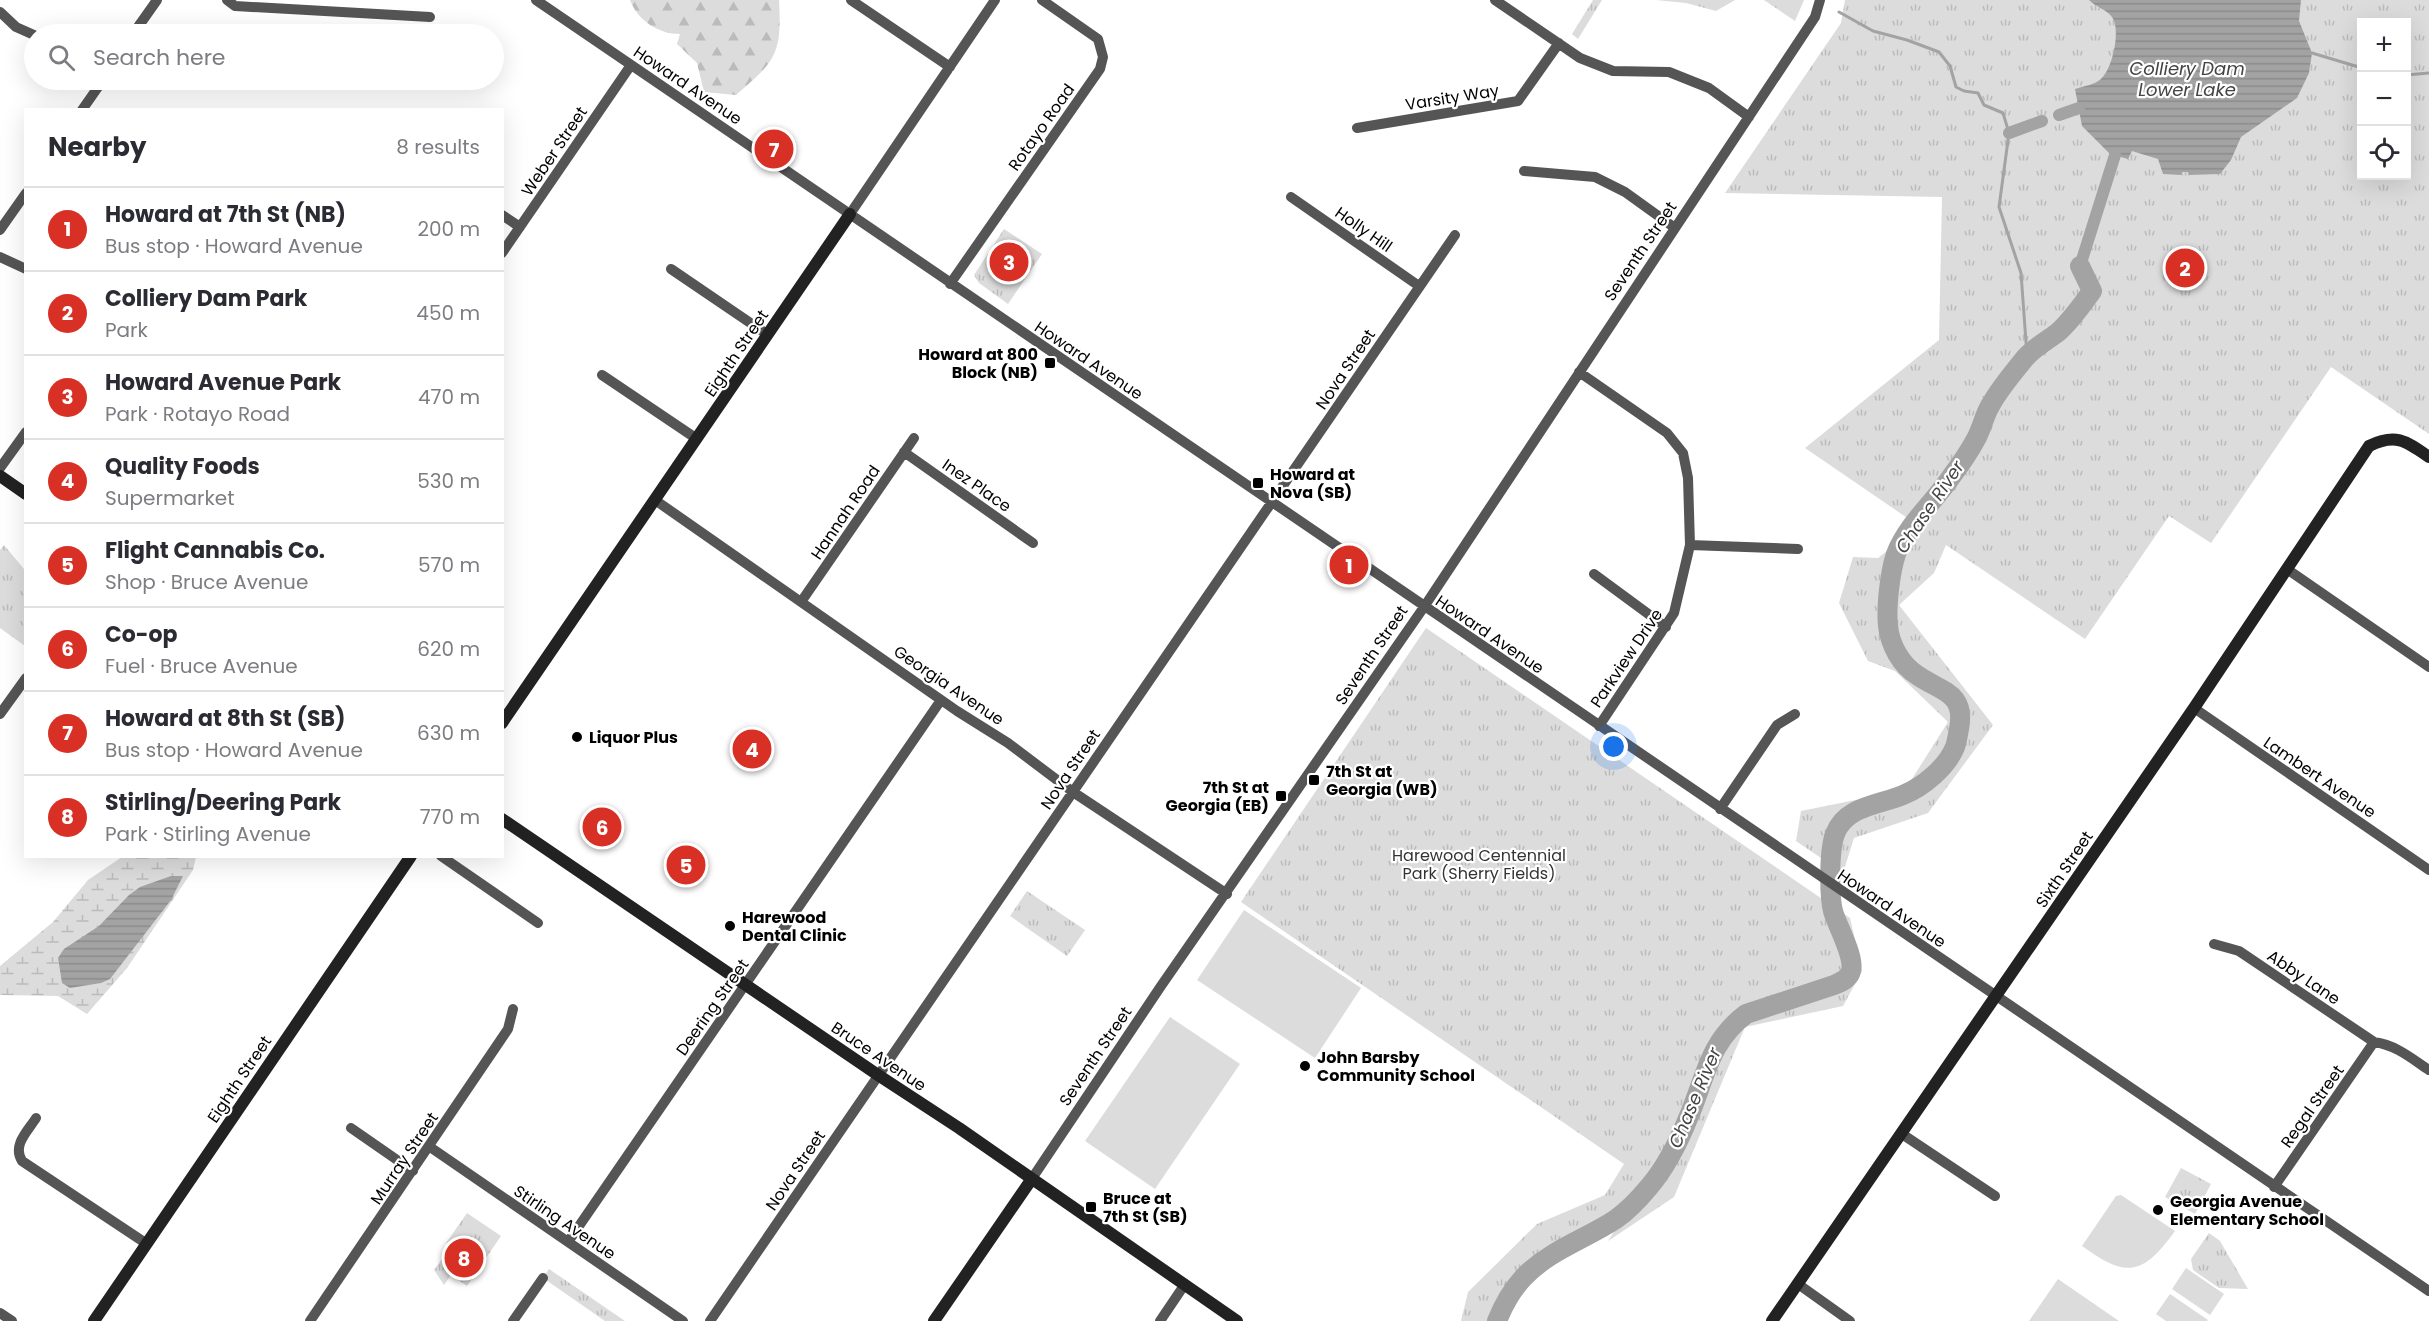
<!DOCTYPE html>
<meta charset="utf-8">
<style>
body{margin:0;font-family:Poppins,sans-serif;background:#f2f2f3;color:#2b2b33}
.controls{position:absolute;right:18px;top:18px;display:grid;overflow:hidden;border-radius:0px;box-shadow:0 6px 24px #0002}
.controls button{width:54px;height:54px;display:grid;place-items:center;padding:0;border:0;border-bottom:2px solid #e1e1e2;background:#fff;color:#2b2b33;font:30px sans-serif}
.you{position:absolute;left:1614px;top:747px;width:21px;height:21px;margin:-15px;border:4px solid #fff;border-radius:50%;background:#1a73e8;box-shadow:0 0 0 9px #1a73e833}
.badge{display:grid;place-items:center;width:39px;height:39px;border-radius:50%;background:#d93025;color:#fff;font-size:20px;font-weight:700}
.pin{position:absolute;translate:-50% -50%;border:3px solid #fff;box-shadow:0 2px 6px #0006}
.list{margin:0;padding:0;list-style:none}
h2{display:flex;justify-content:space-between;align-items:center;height:78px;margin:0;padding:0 24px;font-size:26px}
h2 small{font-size:20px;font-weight:400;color:#7c7c81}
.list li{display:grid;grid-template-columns:39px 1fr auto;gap:18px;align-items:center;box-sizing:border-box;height:84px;padding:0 24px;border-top:2px solid #e1e1e2}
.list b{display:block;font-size:22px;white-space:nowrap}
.list p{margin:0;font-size:20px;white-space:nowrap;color:#7c7c81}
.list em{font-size:20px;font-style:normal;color:#7c7c81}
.icon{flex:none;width:33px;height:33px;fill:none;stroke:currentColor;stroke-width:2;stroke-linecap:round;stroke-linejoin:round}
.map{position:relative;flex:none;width:2429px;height:1321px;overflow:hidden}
.search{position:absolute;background:#fff;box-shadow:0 6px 24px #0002;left:24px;top:24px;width:480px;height:66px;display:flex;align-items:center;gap:15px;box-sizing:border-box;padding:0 21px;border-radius:33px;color:#7c7c81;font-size:22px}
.panel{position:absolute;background:#fff;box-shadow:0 6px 24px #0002;left:24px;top:108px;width:480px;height:750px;border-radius:0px}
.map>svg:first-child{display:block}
.grass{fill:#dcdcdc}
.forest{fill:url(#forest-firs)}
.wetland{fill:url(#wetland-marsh)}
.park{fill:url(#park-tufts);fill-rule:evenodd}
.water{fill:url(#water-rules)}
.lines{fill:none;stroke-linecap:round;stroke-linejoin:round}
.stream{stroke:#a3a3a3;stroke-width:3}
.canal{stroke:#a3a3a3;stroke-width:12}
.river{stroke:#a3a3a3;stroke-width:20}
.street{stroke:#555;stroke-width:10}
.secondary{stroke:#222;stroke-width:12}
.poi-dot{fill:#000;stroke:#fff;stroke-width:2}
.labels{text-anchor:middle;stroke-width:4.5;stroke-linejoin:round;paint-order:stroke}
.street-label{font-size:16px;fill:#000;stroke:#fff}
.poi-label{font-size:16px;font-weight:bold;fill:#000;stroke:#fff;text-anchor:start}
.park-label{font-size:16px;fill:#333;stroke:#fff}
.water-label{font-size:18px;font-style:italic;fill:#444;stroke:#fff}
</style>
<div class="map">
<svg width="2429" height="1321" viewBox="0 0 2429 1321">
<defs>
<pattern id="forest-firs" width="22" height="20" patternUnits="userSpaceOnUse" patternTransform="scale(1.5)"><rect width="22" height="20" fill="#dcdcdc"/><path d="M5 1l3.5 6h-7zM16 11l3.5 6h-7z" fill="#bbb"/></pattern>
<pattern id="wetland-marsh" width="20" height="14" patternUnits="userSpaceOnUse" patternTransform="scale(1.5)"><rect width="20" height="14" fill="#dcdcdc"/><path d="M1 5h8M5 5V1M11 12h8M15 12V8" fill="none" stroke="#bbb"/></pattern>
<pattern id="park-tufts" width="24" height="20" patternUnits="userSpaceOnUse" patternTransform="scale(1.5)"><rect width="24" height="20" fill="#dcdcdc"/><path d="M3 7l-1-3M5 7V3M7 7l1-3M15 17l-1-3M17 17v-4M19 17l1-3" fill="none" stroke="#bbb"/></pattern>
<pattern id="water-rules" width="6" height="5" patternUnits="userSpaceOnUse" patternTransform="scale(1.5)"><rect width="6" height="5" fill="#a3a3a3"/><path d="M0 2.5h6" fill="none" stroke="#8b8b8b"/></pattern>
</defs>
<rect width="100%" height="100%" fill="#fff"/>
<!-- grass -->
<path class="grass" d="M1244 910 1361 988 1315 1058 1197 980Z
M1170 1017 1240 1064 1155 1189 1085 1141Z
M2121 1195 2175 1231C2143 1275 2127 1279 2082 1246L2116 1196Z
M2186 1268 2224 1294 2210 1315 2172 1289Z
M2058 1279 2119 1321H2029Z
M2170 1294 2208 1320 2207 1321H2166L2156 1314Z"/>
<!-- forest -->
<path class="forest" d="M630 0H779C782 54 776 61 736 95L704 92 697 63 677 44 680 34C659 34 638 21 630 0Z"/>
<!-- wetland -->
<path class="wetland" d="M122 857H196L193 870 127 968 87 1014 58 996 0 995V966L53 922 88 880Z"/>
<!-- park -->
<path class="park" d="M1593 0H1602L1578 39 1572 34Z
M1656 0H1735L1716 11 1686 3Z
M1764 0H1804L1795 21Z
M1845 0H2429V434L2331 367 2211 543 2169 516 2085 639 1946 545 1934 573 1899 605 1993 725 1928 813 1854 838 1843 873 1796 841 1801 811 1905 790 1948 722 1895 671 1868 661 1839 603 1853 557 1878 558 1919 526 1805 448 1939 340 1942 197 1725 193 1841 23ZM2362 22H2406V176H2362Z
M1004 229 1042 254 1008 304 979 283 974 275Z
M4 545 24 569 25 646 0 628V550Z
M1426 628 1850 918 1862 971 1843 1006 1745 1027 1674 1197 1608 1241 1620 1222 1533 1270 1512 1292 1490 1321H1461L1468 1292 1537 1224 1605 1195 1624 1164 1241 902Z
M1027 891 1085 930 1067 956 1010 916Z
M2181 1168 2211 1184 2195 1214 2165 1197Z
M467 1213 501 1236 467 1286 451 1275 444 1285 434 1270 451 1246 446 1243Z
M2209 1233 2220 1241 2248 1289 2219 1288 2193 1270 2191 1259Z
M549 1269 625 1321H605L543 1278Z"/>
<!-- water -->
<path class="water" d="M2089 0H2301L2299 21 2312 53 2309 73 2297 98 2241 137 2231 160 2220 174 2189 175 2188 172H2182L2181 175 2163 174 2158 159 2132 151 2128 159 2110 154 2082 126 2075 89C2084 86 2094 85 2101 79 2113 68 2121 29 2112 17 2106 9 2096 7 2089 0Z
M171 876H183L171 900 110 979 101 983 70 988 62 983 58 958 64 949 99 926 129 895 140 887Z"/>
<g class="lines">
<!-- stream -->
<path class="stream" d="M1839 12 1873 31 1907 40 1939 52 1950 66 1956 87 1964 91 1978 93 1984 105 2003 113 2009 133 1999 207 2021 273 2027 356
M2312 53 2362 68
M2406 75 2429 73"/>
<!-- canal -->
<path class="canal" d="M2059 115 2079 108
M2009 133 2042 121
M2080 266 2115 155"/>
<!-- river -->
<path class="river" d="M1497 1321C1503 1306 1512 1290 1523 1278 1548 1251 1586 1239 1616 1219 1629 1210 1639 1199 1649 1187 1667 1166 1679 1141 1689 1116 1706 1076 1709 1042 1746 1014L1834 985C1841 982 1849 979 1851 971 1855 956 1837 926 1833 911 1829 895 1829 850 1835 834 1845 806 1879 805 1903 795 1923 787 1947 767 1955 747 1957 741 1958 734 1959 729 1966 692 1941 692 1917 675 1901 665 1890 645 1888 626 1886 607 1890 572 1896 554 1907 525 1934 502 1951 477 1960 465 1969 452 1976 439 1982 428 1984 416 1990 406 1999 389 2013 373 2025 358 2034 348 2046 341 2057 333 2071 321 2081 306 2092 291L2080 266"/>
<!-- street -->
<path class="street" d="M227 0 235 6 430 17
M536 0 2429 1291
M851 0 950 67
M1495 0 1580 58 1613 71 1669 72 1709 88 1749 117
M0 12 16 27 34 35
M133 34 157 0
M82 110 103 80
M1357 128 1518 101 1559 43
M1524 171 1595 177 1625 192 1675 228
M1291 197 1419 286
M850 214 995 0
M502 215 520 227
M0 230 26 193
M502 253 631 65
M0 257 26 269
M671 269 768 335
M950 284 1100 69 1103 57 1098 39 1042 0
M1579 372 1667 433 1683 453 1688 478 1690 545 1674 613 1599 726
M602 375 697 439
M904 452 1033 543
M0 468 26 432
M655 500 957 711 1008 743 1073 792 1227 894
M1690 545 1798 549
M2287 569 2429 667
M1594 574 1666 627
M801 602 914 438
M2194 708 2429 870
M0 714 26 678
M1720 809 1777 725 1795 714
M441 856 538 923
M2214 944 2239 951 2374 1042C2396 1045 2411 1058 2429 1070
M36 1118C28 1131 12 1145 22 1161L147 1244
M351 1128 413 1171
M1902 1134 1995 1196
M430 1147 683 1321
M1031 1180 1161 986 1424 607 1815 17 1820 0
M2274 1187 2374 1042
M568 1242 941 700
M1798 1284 1850 1321
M0 1313 12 1321
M310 1321 508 1029 513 1009
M513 1321 543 1278
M710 1321 1455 235
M1160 1321 1185 1284"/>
<!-- secondary -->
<path class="secondary" d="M0 476 26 494
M502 723 850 214
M502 819 878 1075 959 1128 1237 1321
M94 1321 411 856
M934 1321 1031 1180
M1772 1321 2194 708 2369 446C2396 433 2406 441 2429 457"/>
</g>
<!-- markers -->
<g class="poi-dot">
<rect x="1044" y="357" width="12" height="12" rx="3"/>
<rect x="1252" y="477" width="12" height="12" rx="3"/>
<circle cx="577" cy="737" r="6"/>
<rect x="1308" y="774" width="12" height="12" rx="3"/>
<rect x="1275" y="790" width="12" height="12" rx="3"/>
<circle cx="730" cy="926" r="6"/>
<circle cx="1305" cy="1066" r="6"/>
<rect x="1085" y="1201" width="12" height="12" rx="3"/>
<circle cx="2158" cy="1210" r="6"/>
</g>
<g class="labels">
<!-- street labels -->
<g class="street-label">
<text transform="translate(688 85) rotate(34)" y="6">Howard Avenue</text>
<text transform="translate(1452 97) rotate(-9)" y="6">Varsity Way</text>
<text transform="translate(1041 127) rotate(-55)" y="6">Rotayo Road</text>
<text transform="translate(554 151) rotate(-56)" y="6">Weber Street</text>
<text transform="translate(1364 229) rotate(35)" y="6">Holly Hill</text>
<text transform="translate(1640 251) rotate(-56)" y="6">Seventh Street</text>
<text transform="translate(736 353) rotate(-56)" y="6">Eighth Street</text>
<text transform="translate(1089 360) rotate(34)" y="6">Howard Avenue</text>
<text transform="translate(1345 369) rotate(-56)" y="6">Nova Street</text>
<text transform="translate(977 485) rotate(35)" y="6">Inez Place</text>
<text transform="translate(845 512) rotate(-56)" y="6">Hannah Road</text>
<text transform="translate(1490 634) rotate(34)" y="6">Howard Avenue</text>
<text transform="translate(1371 655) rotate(-56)" y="6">Seventh Street</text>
<text transform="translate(1626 658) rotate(-56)" y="6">Parkview Drive</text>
<text transform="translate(949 685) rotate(34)" y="6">Georgia Avenue</text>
<text transform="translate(1070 769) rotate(-56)" y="6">Nova Street</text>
<text transform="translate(2320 777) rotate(34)" y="6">Lambert Avenue</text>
<text transform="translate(2064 869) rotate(-56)" y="6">Sixth Street</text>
<text transform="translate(1892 908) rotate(34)" y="6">Howard Avenue</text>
<text transform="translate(2304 977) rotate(34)" y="6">Abby Lane</text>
<text transform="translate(712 1007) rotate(-55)" y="6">Deering Street</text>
<text transform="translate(879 1056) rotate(34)" y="6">Bruce Avenue</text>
<text transform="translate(1095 1056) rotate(-56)" y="6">Seventh Street</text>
<text transform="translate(239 1079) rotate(-56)" y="6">Eighth Street</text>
<text transform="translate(2312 1106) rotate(-55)" y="6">Regal Street</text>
<text transform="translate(404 1158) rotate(-56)" y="6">Murray Street</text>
<text transform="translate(795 1170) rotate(-56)" y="6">Nova Street</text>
<text transform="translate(565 1222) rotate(34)" y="6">Stirling Avenue</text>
</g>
<!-- poi labels -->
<g class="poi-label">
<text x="1038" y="360" text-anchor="end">Howard at 800<tspan x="1038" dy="18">Block (NB)</tspan></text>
<text x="1270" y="480">Howard at<tspan x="1270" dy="18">Nova (SB)</tspan></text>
<text x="589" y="743">Liquor Plus</text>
<text x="1326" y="777">7th St at<tspan x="1326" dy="18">Georgia (WB)</tspan></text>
<text x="1269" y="793" text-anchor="end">7th St at<tspan x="1269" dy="18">Georgia (EB)</tspan></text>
<text x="742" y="923">Harewood<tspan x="742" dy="18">Dental Clinic</tspan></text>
<text x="1317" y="1063">John Barsby<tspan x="1317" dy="18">Community School</tspan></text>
<text x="1103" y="1204">Bruce at<tspan x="1103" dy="18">7th St (SB)</tspan></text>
<text x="2170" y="1207">Georgia Avenue<tspan x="2170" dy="18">Elementary School</tspan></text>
</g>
<!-- park labels -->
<g class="park-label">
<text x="1479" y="861">Harewood Centennial<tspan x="1479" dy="18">Park (Sherry Fields)</tspan></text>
</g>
<!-- water labels -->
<g class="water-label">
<text x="2187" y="75">Colliery Dam<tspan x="2187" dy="21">Lower Lake</tspan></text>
<text transform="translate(1930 507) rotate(-56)" y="6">Chase River</text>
<text transform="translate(1695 1098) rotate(-67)" y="6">Chase River</text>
</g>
</g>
</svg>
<div class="controls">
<button>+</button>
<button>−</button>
<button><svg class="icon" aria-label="locate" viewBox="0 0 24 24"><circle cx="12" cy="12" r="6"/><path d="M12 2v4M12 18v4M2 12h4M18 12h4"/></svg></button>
</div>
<div class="you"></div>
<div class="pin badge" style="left:1349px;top:565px">1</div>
<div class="pin badge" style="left:2185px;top:268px">2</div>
<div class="pin badge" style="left:1009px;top:262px">3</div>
<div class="pin badge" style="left:752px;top:749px">4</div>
<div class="pin badge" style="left:686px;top:865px">5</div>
<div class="pin badge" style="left:602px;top:827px">6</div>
<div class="pin badge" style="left:774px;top:149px">7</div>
<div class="pin badge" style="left:464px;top:1258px">8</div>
<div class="search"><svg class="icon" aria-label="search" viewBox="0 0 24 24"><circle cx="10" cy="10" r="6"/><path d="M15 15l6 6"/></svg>Search here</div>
<section class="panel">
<h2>Nearby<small>8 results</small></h2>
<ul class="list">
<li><span class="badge">1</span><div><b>Howard at 7th St (NB)</b><p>Bus stop · Howard Avenue</p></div><em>200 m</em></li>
<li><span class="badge">2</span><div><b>Colliery Dam Park</b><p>Park</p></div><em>450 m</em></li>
<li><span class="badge">3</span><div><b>Howard Avenue Park</b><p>Park · Rotayo Road</p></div><em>470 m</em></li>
<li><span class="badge">4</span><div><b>Quality Foods</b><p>Supermarket</p></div><em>530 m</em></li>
<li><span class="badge">5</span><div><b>Flight Cannabis Co.</b><p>Shop · Bruce Avenue</p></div><em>570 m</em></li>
<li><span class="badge">6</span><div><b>Co-op</b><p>Fuel · Bruce Avenue</p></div><em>620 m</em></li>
<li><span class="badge">7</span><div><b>Howard at 8th St (SB)</b><p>Bus stop · Howard Avenue</p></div><em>630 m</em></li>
<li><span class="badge">8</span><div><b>Stirling/Deering Park</b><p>Park · Stirling Avenue</p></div><em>770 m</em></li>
</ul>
</section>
</div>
